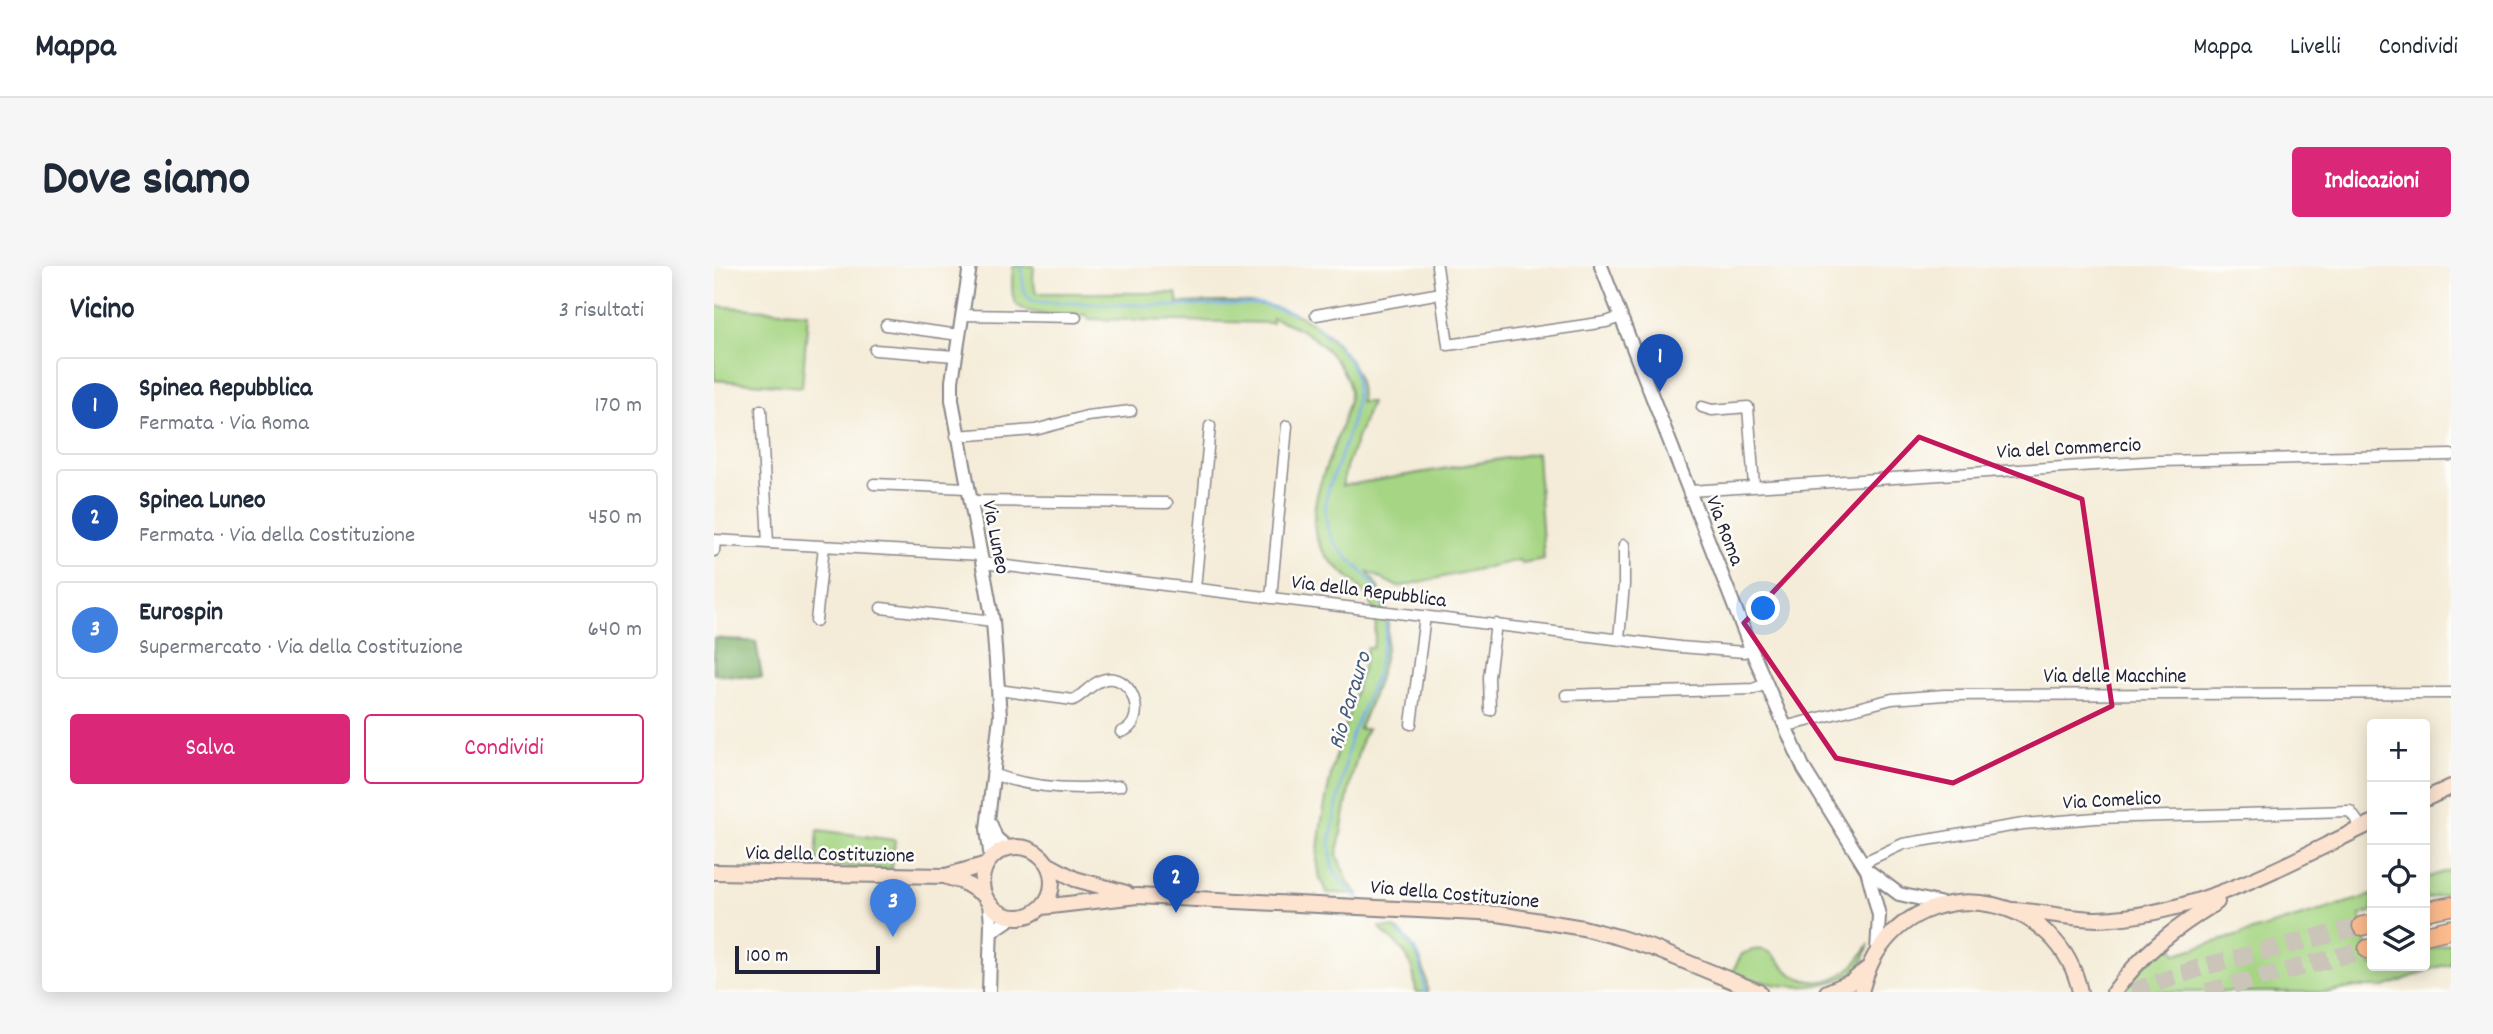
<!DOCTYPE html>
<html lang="it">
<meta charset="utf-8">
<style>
body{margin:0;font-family:Dekko,sans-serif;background:#f6f6f7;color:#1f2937}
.controls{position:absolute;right:21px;bottom:21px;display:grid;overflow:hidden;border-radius:7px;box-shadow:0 4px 18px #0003}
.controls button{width:63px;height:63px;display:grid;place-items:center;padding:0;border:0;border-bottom:2px solid #e0e1e3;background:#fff;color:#1f2937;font:35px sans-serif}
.scale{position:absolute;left:21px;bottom:18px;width:145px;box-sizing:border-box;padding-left:7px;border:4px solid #22223b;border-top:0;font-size:19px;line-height:24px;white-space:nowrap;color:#22223b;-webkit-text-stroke:5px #fdfcf7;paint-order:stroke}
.you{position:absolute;left:1050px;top:343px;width:24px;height:24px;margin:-18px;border:5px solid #fff;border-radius:50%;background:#1a73e8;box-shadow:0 0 0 10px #1a73e833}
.badge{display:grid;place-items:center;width:46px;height:46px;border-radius:50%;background:#db2777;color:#fff;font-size:23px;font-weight:700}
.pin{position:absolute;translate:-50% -58px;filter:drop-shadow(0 2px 4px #0008)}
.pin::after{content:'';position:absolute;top:37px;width:24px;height:21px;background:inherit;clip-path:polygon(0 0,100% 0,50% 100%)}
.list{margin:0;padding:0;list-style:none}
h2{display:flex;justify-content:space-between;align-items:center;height:91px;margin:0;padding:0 28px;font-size:30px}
h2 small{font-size:23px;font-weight:400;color:#747a83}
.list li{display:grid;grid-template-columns:46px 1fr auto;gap:21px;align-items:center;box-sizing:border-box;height:98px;margin:0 14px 14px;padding:0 14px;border:2px solid #e0e1e3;border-radius:7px}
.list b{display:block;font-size:26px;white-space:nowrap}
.list p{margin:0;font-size:23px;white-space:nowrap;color:#747a83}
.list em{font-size:23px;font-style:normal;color:#747a83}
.actions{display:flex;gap:14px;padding:21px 28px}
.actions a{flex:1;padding:16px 0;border:2px solid #db2777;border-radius:7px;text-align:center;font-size:24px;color:#db2777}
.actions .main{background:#db2777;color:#fff}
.icon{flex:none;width:38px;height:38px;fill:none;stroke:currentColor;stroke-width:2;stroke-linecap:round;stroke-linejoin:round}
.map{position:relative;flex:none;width:1737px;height:726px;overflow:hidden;border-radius:7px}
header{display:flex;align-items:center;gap:42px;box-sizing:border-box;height:98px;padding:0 35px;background:#fff;border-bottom:2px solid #e0e1e3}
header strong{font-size:33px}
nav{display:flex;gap:38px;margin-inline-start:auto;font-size:24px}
.intro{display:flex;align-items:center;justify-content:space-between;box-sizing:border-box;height:168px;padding:0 42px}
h1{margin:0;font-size:49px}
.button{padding:18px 32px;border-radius:7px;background:#db2777;color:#fff;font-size:24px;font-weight:700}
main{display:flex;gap:42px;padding:0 42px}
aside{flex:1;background:#fff;border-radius:7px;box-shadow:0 4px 18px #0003}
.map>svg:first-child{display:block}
.green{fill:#a6d583;stroke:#647c5f;stroke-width:2}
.forest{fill:#84b671;stroke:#536c56;stroke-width:2}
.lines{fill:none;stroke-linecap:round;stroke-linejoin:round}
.stream{stroke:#7aaee7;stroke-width:2.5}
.motorway-tunnel{stroke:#cac4b9;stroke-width:18;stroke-dasharray:18 9;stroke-linecap:butt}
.minor-casing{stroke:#8b878a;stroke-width:13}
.tertiary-casing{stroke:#8b878a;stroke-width:16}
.secondary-casing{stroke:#8b878a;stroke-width:18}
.motorway-casing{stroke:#8b878a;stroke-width:21}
.minor{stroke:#fff;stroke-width:10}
.tertiary{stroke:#fff;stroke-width:12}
.secondary{stroke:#fde4d1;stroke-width:14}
.motorway{stroke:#fbbb8d;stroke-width:18}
.marked{fill:none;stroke:#c2185b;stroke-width:5;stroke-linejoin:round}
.labels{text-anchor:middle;stroke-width:5;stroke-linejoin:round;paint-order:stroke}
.street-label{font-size:21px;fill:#22223b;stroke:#fdfcf7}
.water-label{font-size:23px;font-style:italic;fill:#455a80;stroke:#fdfcf7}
</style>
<header>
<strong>Mappa</strong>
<nav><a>Mappa</a><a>Livelli</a><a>Condividi</a></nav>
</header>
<div class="intro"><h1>Dove siamo</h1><a class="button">Indicazioni</a></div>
<main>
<aside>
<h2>Vicino<small>3 risultati</small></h2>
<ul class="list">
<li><span class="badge" style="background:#1a4fb4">1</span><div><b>Spinea Repubblica</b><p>Fermata · Via Roma</p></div><em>170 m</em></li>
<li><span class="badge" style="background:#1a4fb4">2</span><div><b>Spinea Luneo</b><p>Fermata · Via della Costituzione</p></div><em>450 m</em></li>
<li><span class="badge" style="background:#3f7fe0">3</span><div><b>Eurospin</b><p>Supermercato · Via della Costituzione</p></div><em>640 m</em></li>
</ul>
<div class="actions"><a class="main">Salva</a><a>Condividi</a></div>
</aside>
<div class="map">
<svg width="1737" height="726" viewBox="0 0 1737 726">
<rect width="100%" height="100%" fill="#fdfcf7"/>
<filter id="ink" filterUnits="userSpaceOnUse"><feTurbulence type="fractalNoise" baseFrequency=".0143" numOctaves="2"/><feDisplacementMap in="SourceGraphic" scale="14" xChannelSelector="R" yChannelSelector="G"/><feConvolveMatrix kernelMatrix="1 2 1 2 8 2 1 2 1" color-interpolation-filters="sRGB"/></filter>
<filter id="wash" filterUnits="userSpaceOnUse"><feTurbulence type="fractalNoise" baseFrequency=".00686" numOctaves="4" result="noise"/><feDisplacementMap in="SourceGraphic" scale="28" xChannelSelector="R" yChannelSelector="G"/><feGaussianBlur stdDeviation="1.57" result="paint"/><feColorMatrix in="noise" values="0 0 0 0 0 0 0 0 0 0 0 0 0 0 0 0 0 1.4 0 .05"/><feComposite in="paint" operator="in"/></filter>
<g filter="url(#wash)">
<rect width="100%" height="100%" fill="#f4ecd8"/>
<!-- green -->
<path class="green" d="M299 0H320L319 13 322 27H462L464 37C528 35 586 30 630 86 641 100 649 117 646 136H657L632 201 628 220 823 187 830 293 808 297 805 294 684 321 653 305C660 314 666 323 670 334 683 371 661 428 645 463H654L648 473 637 513 623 589 635 618 644 628 613 627 606 613 603 593 607 559 618 503 648 405 653 382H659C676 311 609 314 601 265 595 227 620 188 630 152 632 144 636 134 636 126 635 110 623 95 613 84 597 68 580 58 558 52V57L374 53 372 49C355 49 306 52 300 34 296 23 299 10 299 0Z
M0 40 94 47 88 121 0 114Z
M104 564 181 574 178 602 149 603 119 600 102 593Z
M1737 604V627L1711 633V612Z
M1658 629V646L1646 649 1658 700H1711V684L1737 677V698L1720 702 1671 721H1641L1616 726H1404L1456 673 1462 688Z
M666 661 681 662C703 679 711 699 714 726H702C701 708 696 690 682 677 676 672 669 668 666 661Z
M1155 678C1152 685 1151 693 1147 699 1141 707 1133 710 1125 714 1088 726 1054 720 1018 706L1028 688C1037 684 1046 681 1055 686 1064 691 1069 703 1079 709 1112 726 1139 707 1155 678Z"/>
<!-- forest -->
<path class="forest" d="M0 372 42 376 48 412 0 408Z"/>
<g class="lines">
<!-- stream -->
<path class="stream" d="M308 0C309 14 306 32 323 36L457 40 547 38 579 47
M600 58C615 71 631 84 639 102 653 135 624 194 613 227 601 294 656 290 670 342
M646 634 628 617 618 601 616 574 636 474 661 413 670 377 672 366 671 348
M684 666C706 683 708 700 711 726"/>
</g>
</g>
<g filter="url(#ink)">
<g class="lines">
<!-- motorway-tunnel -->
<path class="motorway-tunnel" d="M1418 726 1488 701 1648 660
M1493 726 1654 683"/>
<!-- minor casing -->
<g class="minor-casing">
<path id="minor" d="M723 0 734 79 892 56 907 51
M248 49 362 51
M602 49 727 27
M172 59 245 69
M161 84 241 90
M988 141 998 144 1034 141 1040 220
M47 144 54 277
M242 170 321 164 373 150 417 145
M160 218 253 222
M976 225 1444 195 1737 189
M256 235 453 237
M0 274 267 289
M0 285 1 274
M268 297 966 381 1030 386 1037 383
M481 323 496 160
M557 332 573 160
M167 342 279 355
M102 355 110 280
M905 372 910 319V279
M284 424 359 434C370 429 379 415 392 413 421 408 434 459 407 466
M852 429 1039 423 1052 418
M776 444 775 411 782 358
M697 458 711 350
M1070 461 1178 433 1230 429 1737 427
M279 508C319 523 364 524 406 520
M1148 597 1189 578 1309 558 1382 552 1636 545 1648 562"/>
</g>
<!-- tertiary casing -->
<g class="tertiary-casing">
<path id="tertiary" d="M256 0 238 115V134L279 355 286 450 273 563 277 593
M887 0 1037 383 1090 503 1153 604 1185 628 1229 638
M277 559 282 572 294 582
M1153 604 1165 649 1163 685
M277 666 299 651
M275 726 277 657 275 637"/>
</g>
<!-- secondary casing -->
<g class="secondary-casing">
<path id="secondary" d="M1711 533 1737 521
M268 616a35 35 0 1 1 70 0a35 35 0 1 1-70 0Z
M333 598 361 613 412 627
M0 606 232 610 273 598
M233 611 249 616 270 629
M328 641 423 630 784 648 869 662 904 671 941 683 1045 726
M1298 644C1326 645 1355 653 1383 653 1483 650 1569 599 1658 557
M1113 726 1137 716 1153 703
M1147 726C1151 711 1156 695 1166 682 1222 603 1347 632 1366 726
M1400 726C1429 686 1461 662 1503 636"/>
</g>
<!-- motorway casing -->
<g class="motorway-casing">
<path id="motorway" d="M1711 645 1737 640
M1648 660 1658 658
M1711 669 1737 663
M1654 683 1658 682"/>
</g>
<!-- minor -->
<use href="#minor" class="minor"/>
<!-- tertiary -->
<use href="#tertiary" class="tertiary"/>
<!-- secondary -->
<use href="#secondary" class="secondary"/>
<!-- motorway -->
<use href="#motorway" class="motorway"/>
</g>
</g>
<!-- marked area -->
<path class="marked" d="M1205 171 1368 233 1398 440 1239 517 1122 492 1030 357Z"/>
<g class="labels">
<!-- street labels -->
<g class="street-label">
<text transform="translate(1355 181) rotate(-3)" y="7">Via del Commercio</text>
<text transform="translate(1012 264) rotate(69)" y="7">Via Roma</text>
<text transform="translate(283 271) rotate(79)" y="7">Via Luneo</text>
<text transform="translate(655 324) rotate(7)" y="7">Via della Repubblica</text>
<text x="1401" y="416">Via delle Macchine</text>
<text transform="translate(1398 533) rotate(-3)" y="7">Via Comelico</text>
<text transform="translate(116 587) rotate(1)" y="7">Via della Costituzione</text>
<text transform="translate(741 627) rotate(5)" y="7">Via della Costituzione</text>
</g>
<!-- water labels -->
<g class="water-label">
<text transform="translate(634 434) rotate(-73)" y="8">Rio Parauro</text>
</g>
</g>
</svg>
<div class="controls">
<button>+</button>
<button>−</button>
<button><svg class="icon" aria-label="locate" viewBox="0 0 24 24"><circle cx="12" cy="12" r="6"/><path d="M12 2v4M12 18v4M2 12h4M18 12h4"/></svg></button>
<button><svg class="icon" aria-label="layers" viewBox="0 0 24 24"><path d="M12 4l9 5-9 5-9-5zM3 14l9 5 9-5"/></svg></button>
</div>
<div class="scale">100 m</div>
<div class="you"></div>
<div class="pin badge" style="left:946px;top:126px;background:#1a4fb4">1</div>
<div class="pin badge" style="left:462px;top:647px;background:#1a4fb4">2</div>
<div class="pin badge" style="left:179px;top:671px;background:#3f7fe0">3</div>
</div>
</main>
